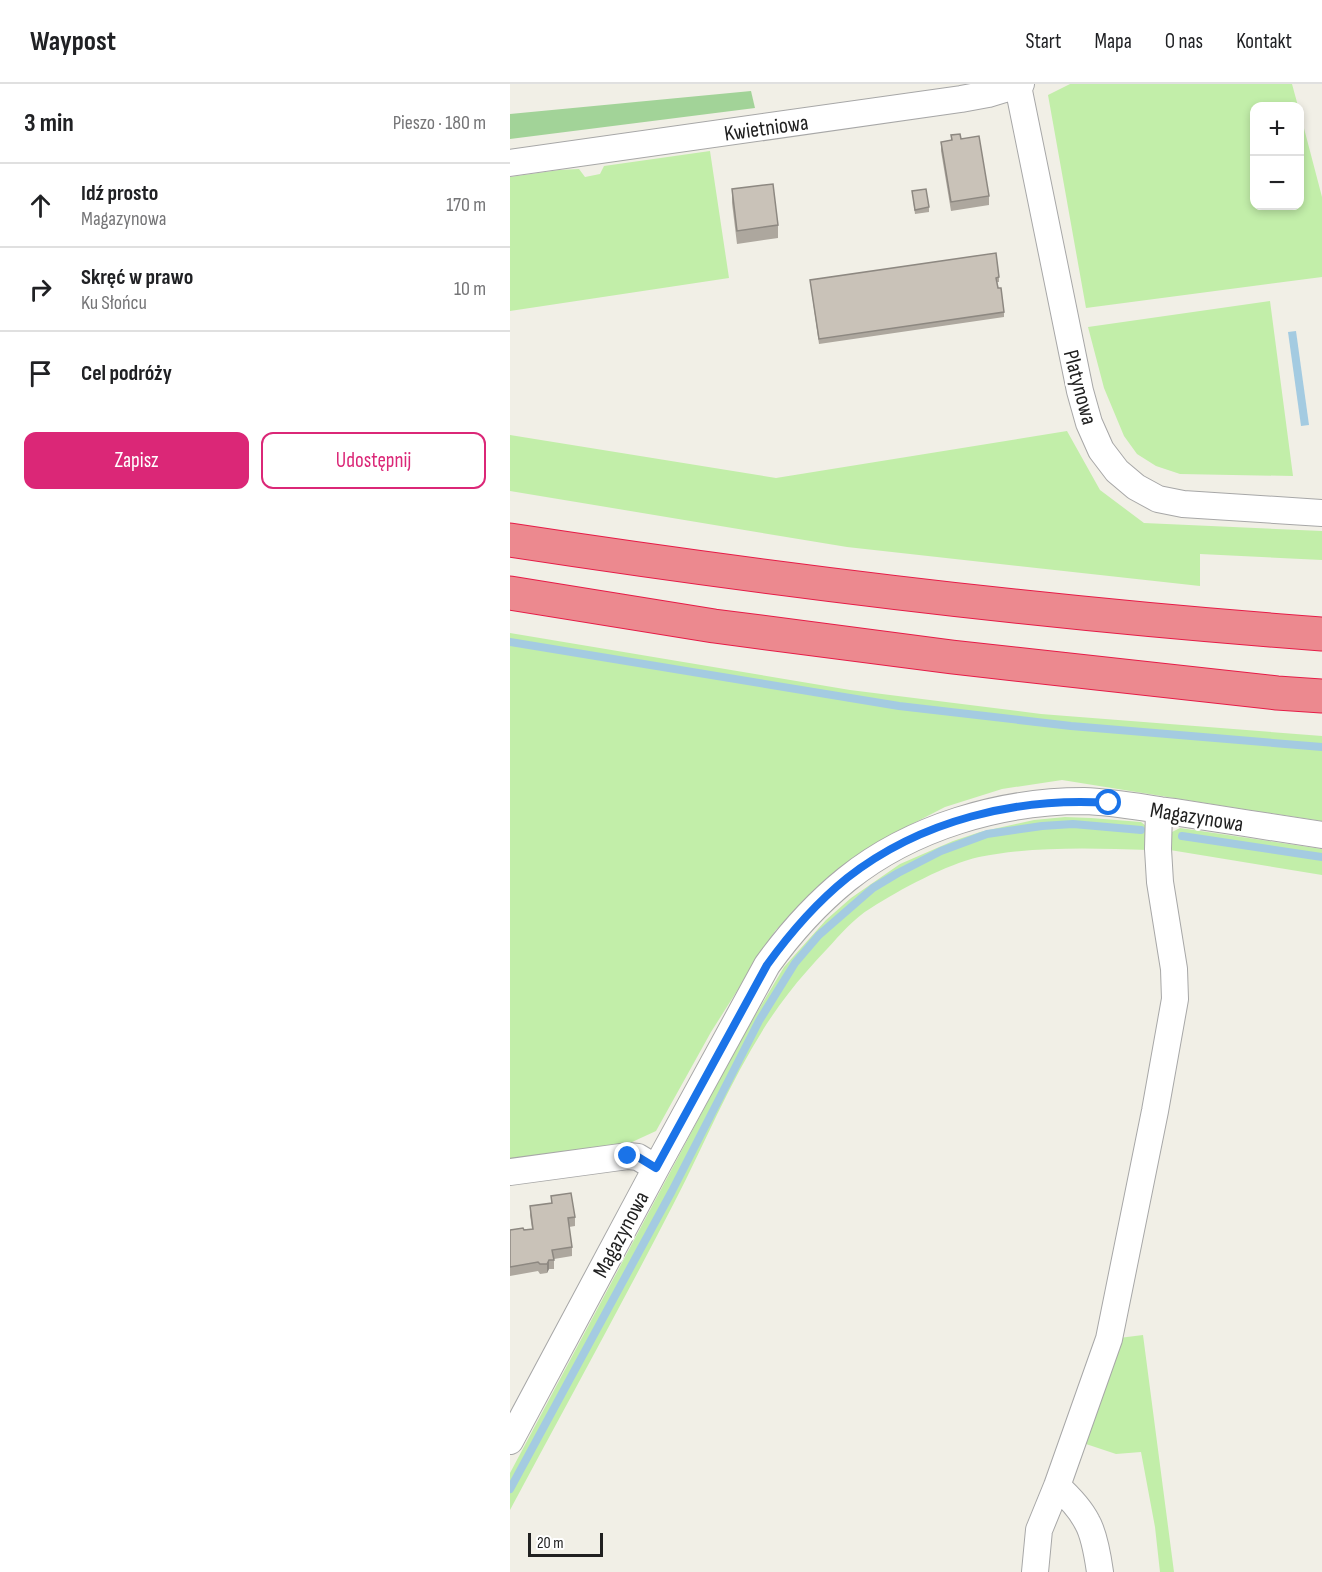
<!DOCTYPE html>
<html lang="pl">
<meta charset="utf-8">
<style>
body{margin:0;font-family:"Sofia Sans Condensed",sans-serif;background:#f2f2f2;color:#202124}
.controls{position:absolute;right:18px;top:18px;display:grid;overflow:hidden;border-radius:12px;box-shadow:0 3px 9px #0003}
.controls button{width:54px;height:54px;display:grid;place-items:center;padding:0;border:0;border-bottom:2px solid #e0e0e0;background:#fff;color:#202124;font:30px sans-serif}
.scale{position:absolute;left:18px;bottom:15px;width:75px;box-sizing:border-box;padding-left:6px;border:3px solid #202020;border-top:0;font-size:16px;line-height:21px;white-space:nowrap;color:#202020;-webkit-text-stroke:4px #fff;paint-order:stroke}
.stop{position:absolute;width:18px;height:18px;margin:-14px;border:4px solid #1a73e8;border-radius:50%;background:#fff}
.stop.end{background:#1a73e8;border-color:#fff;box-shadow:0 2px 6px #0008}
.list{margin:0;padding:0;list-style:none}
h2{display:flex;justify-content:space-between;align-items:center;height:78px;margin:0;padding:0 24px;font-size:26px}
h2 small{font-size:20px;font-weight:400;color:#757577}
.list li{display:grid;grid-template-columns:39px 1fr auto;gap:18px;align-items:center;box-sizing:border-box;height:84px;padding:0 24px;border-top:2px solid #e0e0e0}
.list b{display:block;font-size:22px;white-space:nowrap}
.list p{margin:0;font-size:20px;white-space:nowrap;color:#757577}
.list em{font-size:20px;font-style:normal;color:#757577}
.actions{display:flex;gap:12px;padding:18px 24px}
.actions a{flex:1;padding:14px 0;border:2px solid #db2777;border-radius:12px;text-align:center;font-size:21px;color:#db2777}
.actions .main{background:#db2777;color:#fff}
.icon{flex:none;width:33px;height:33px;fill:none;stroke:currentColor;stroke-width:2;stroke-linecap:round;stroke-linejoin:round}
.map{position:relative;flex:none;width:812px;height:1488px;overflow:hidden}
header{display:flex;align-items:center;gap:36px;box-sizing:border-box;height:84px;padding:0 30px;background:#fff;border-bottom:2px solid #e0e0e0}
header strong{font-size:28px}
nav{display:flex;gap:33px;margin-inline-start:auto;font-size:21px}
main{display:flex}
aside{flex:1;background:#fff}
.map>svg:first-child{display:block}
.grass{fill:#c2eea9}
.forest{fill:#a2d398}
.water{fill:#a4cbe1}
.lines{fill:none;stroke-linecap:round;stroke-linejoin:round}
.stream{stroke:#a4cbe1;stroke-width:8}
.minor-casing{stroke:#a7a7a7;stroke-width:28}
.highway-casing{stroke:#e61c47;stroke-width:35}
.minor{stroke:#fff;stroke-width:26}
.highway{stroke:#ec898f;stroke-width:33}
.wall{fill:#ada79e}
.shaded-wall{fill:#8d8881}
.building{fill:#c9c2b8;stroke:#8d8881;stroke-width:1.5}
.route{stroke:#1a73e8;stroke-width:8}
.labels{text-anchor:middle;stroke-width:5;stroke-linejoin:round;paint-order:stroke}
.street-label{font-size:22px;fill:#202020;stroke:#fff}
</style>
<header>
<strong>Waypost</strong>
<nav><a>Start</a><a>Mapa</a><a>O nas</a><a>Kontakt</a></nav>
</header>
<main>
<aside>
<h2>3 min<small>Pieszo · 180 m</small></h2>
<ul class="list">
<li><svg class="icon" aria-label="ahead" viewBox="0 0 24 24"><path d="M12 20V5M6 11l6-6 6 6"/></svg><div><b>Idź prosto</b><p>Magazynowa</p></div><em>170 m</em></li>
<li><svg class="icon" aria-label="right" viewBox="0 0 24 24"><path d="M7 20v-9h11M14 6l5 5-5 5"/></svg><div><b>Skręć w prawo</b><p>Ku Słońcu</p></div><em>10 m</em></li>
<li><svg class="icon" aria-label="arrive" viewBox="0 0 24 24"><path d="M6 21V4h12l-3 4 3 4H6"/></svg><div><b>Cel podróży</b></div></li>
</ul>
<div class="actions"><a class="main">Zapisz</a><a>Udostępnij</a></div>
</aside>
<div class="map">
<svg width="812" height="1488" viewBox="0 0 812 1488">
<rect width="100%" height="100%" fill="#f1efe6"/>
<!-- grass -->
<path class="grass" d="M560 0H782L788 22H744V122H790V29L812 113V193L576 224 538 11Z
M200 67 219 194 0 227V93L49 86 69 85 75 93 90 90 94 82Z
M760 217 783 392 670 390 646 382 627 370 614 352 594 304 578 243Z
M557 347 590 406 634 439 812 447V476L690 470V502L337 463 0 407V351L266 394Z
M0 549 340 606 531 630 812 652V737L720 723 552 696 492 705 435 723 402 740 323 789 265 847 201 948 146 1047 109 1064 0 1078Z
M555 733 581 734 631 738 636 742 639 766C583 764 524 762 469 773 437 780 389 806 361 824 344 834 330 851 317 865 303 880 290 894 278 910 231 970 200 1049 165 1117 112 1220 55 1323 0 1426V1389L230 957 274 883 316 836 341 814 390 780 443 757 470 748 524 736Z
M670 744 812 765V791L660 766 662 748Z
M633 1251 664 1488H650L645 1443 631 1368 606 1370 576 1360 579 1343 609 1254Z"/>
<!-- forest -->
<path class="forest" d="M241 7 245 24 0 55V30Z"/>
<!-- water -->
<path class="water" d="M786 247 799 341 791 342 778 248Z"/>
<g class="lines">
<!-- stream -->
<path class="stream" d="M0 558 389 622 561 642 812 663
M672 752 812 773
M0 1405 162 1107 249 937 285 879 309 851 363 804 388 789 431 767 477 750 532 742 563 740 631 746"/>
<!-- minor casing -->
<g class="minor-casing">
<path id="minor" d="M508 2 570 307 579 339 591 366 607 387 626 403 648 415 673 420 812 429
M0 79 451 15 478 10 511 0
M0 1088 118 1072 128 1073 146 1084
M0 1357 146 1084 257 881C280 849 306 820 337 795 402 743 491 717 574 717 604 718 634 724 664 728 713 736 763 743 812 751
M547 1402C558 1412 570 1424 577 1438 584 1450 588 1474 590 1488
M525 1488 529 1446 547 1402 599 1255 645 1027 665 915 664 885 650 798 648 765 649 726"/>
</g>
<!-- highway casing -->
<g class="highway-casing">
<path id="highway" d="M0 456C269 497 540 530 812 550
M0 509 204 542 442 573 767 609 812 612"/>
</g>
<!-- minor -->
<use href="#minor" class="minor"/>
<!-- highway -->
<use href="#highway" class="highway"/>
</g>
<!-- wall -->
<path class="wall" d="M441 51 451 55 479 112V121L441 127 431 67V58L441 56Z
M222 105 268 141V154L227 160 222 119Z
M402 107 419 123V128L405 130Z
M489 193V198H487L494 228V233L309 260 300 196Z
M41 1112 65 1133V1142L59 1143 62 1163V1172L44 1175V1185H39L37 1189 30 1190 28 1187 0 1192V1146L22 1145 20 1131V1122L41 1119Z"/>
<!-- shaded-wall -->
<path class="shaded-wall" d="M39 1176V1185L37 1189V1180Z"/>
<!-- building -->
<path class="building" d="M450 50 451 55 469 52 479 112 441 118 431 58 442 56 441 51Z
M263 100 268 141 227 147 222 105Z
M416 105 419 123 405 126 402 107Z
M486 169 489 193 486 194 488 204H491L494 228 309 255 300 196Z
M61 1109 65 1133 58 1134 62 1163 42 1166 44 1176H39L37 1180H30L28 1178 0 1183V1146L13 1144 14 1146 23 1145 20 1122 42 1119 41 1112Z"/>
<g class="lines">
<!-- route -->
<path class="route" d="M118 1072 128 1073 146 1084 257 881C280 849 306 819 337 794 411 736 507 713 599 719"/>
</g>
<g class="labels">
<!-- street labels -->
<g class="street-label">
<text transform="translate(256 43) rotate(-8)" y="8">Kwietniowa</text>
<text transform="translate(571 303) rotate(75)" y="8">Platynowa</text>
<text transform="translate(687 732) rotate(9)" y="8">Magazynowa</text>
<text transform="translate(110 1150) rotate(-62)" y="8">Magazynowa</text>
</g>
</g>
</svg>
<div class="controls">
<button>+</button>
<button>−</button>
</div>
<div class="scale">20 m</div>
<div class="stop" style="left:599px;top:719px"></div>
<div class="stop end" style="left:118px;top:1072px"></div>
</div>
</main>
